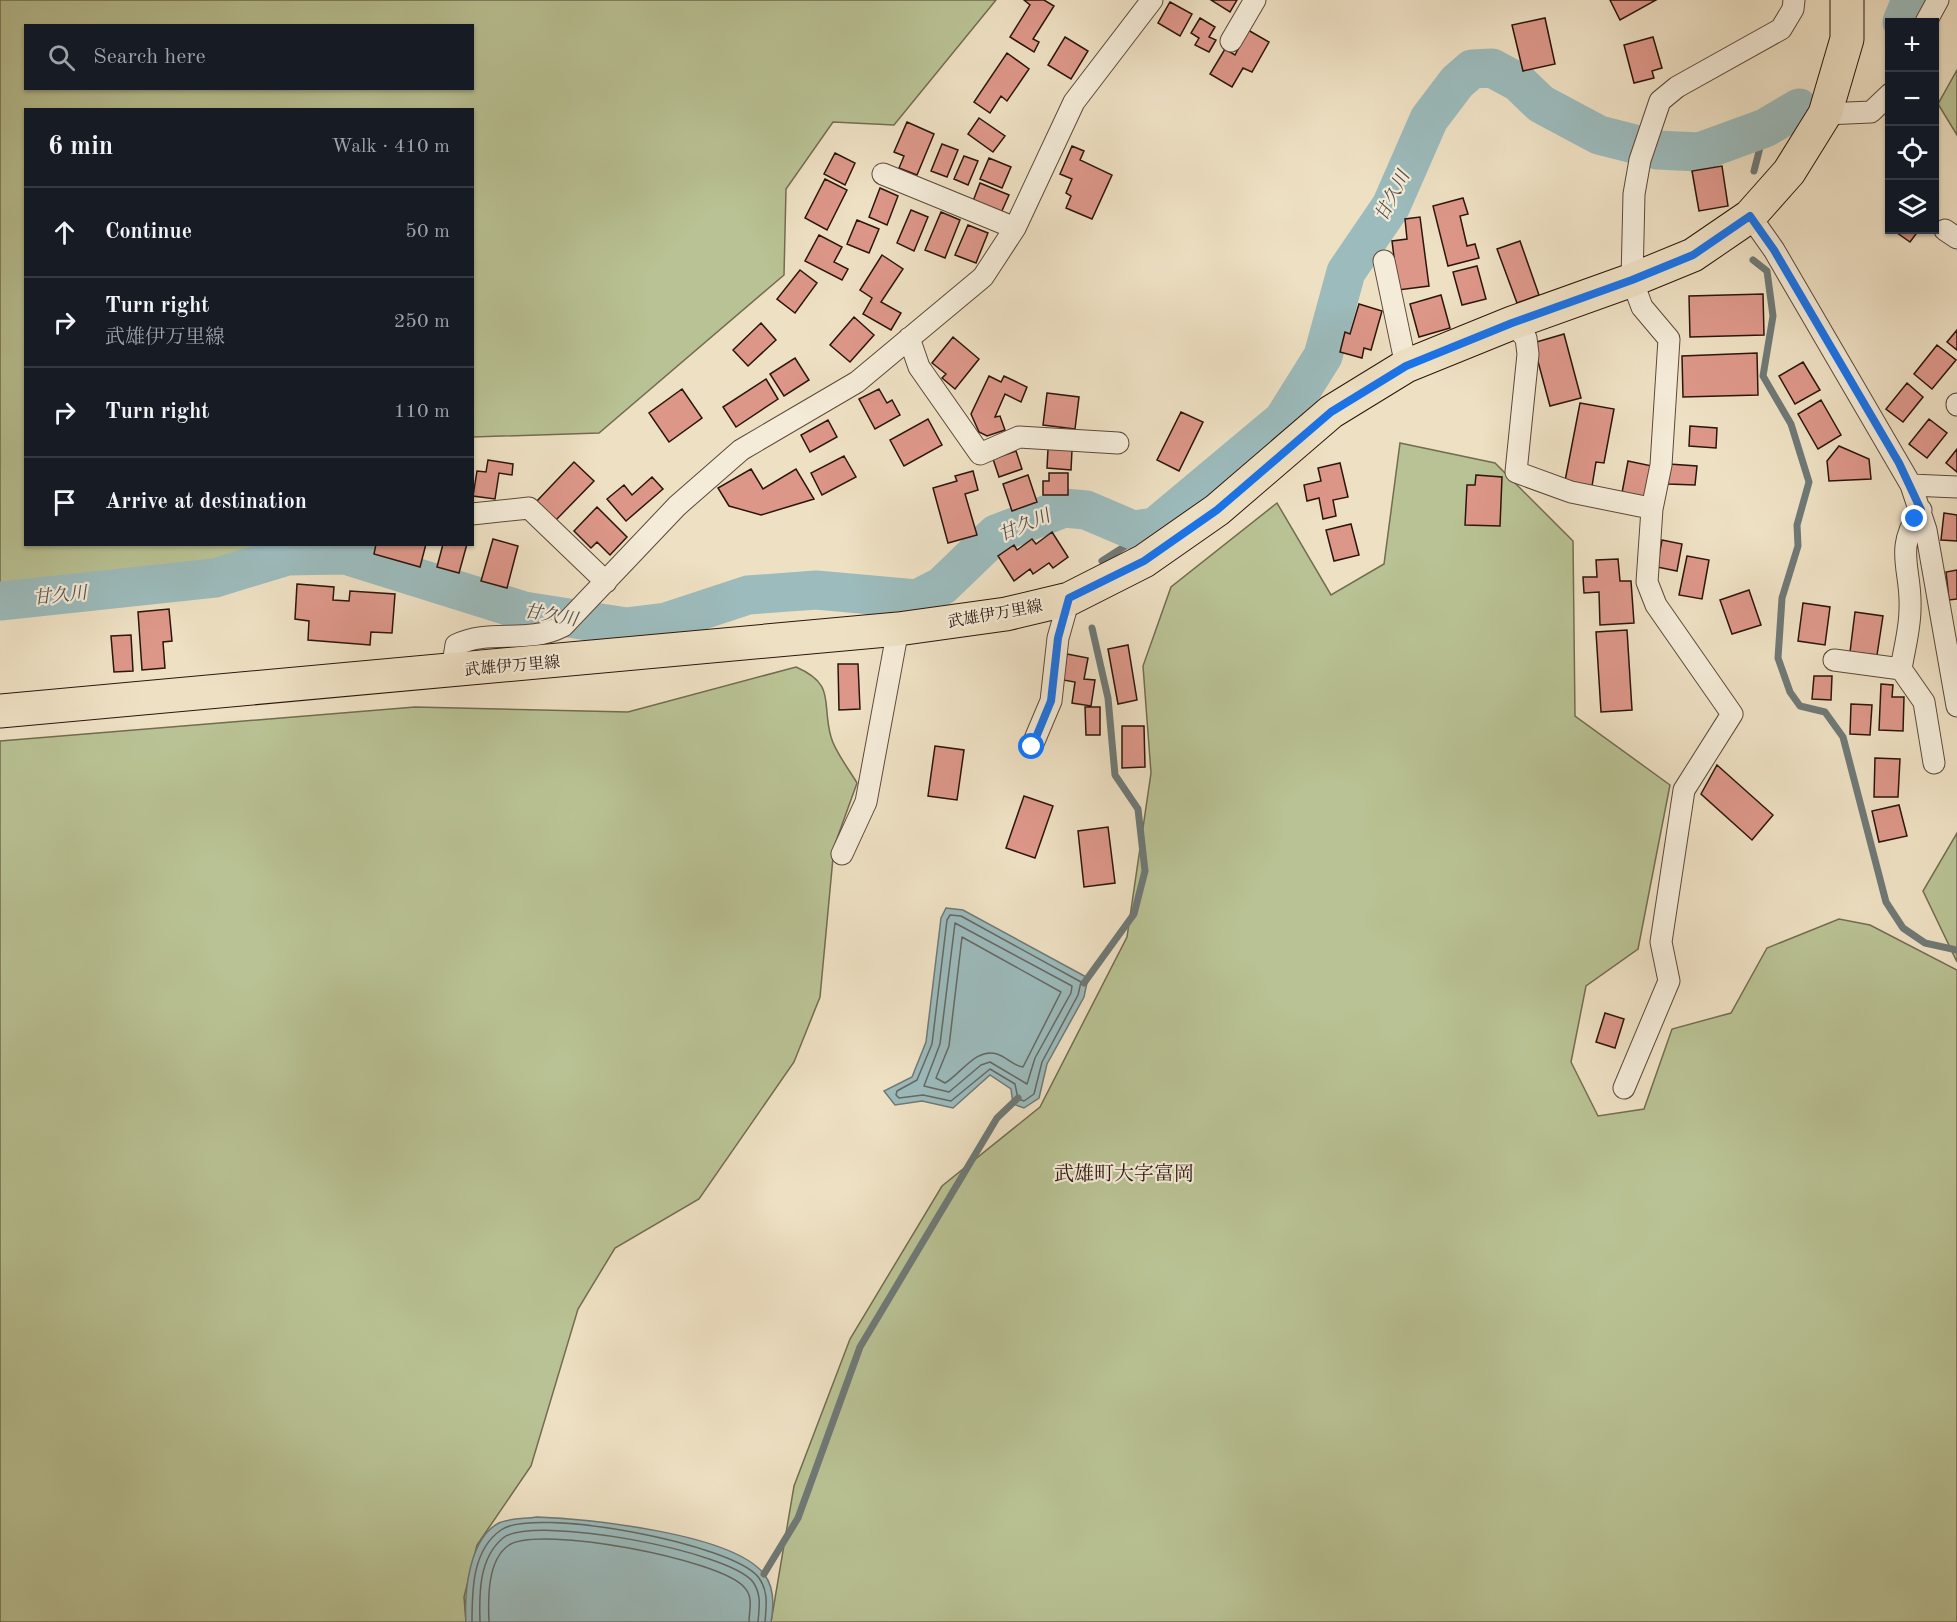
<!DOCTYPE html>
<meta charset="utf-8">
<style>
body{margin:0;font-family:"Old Standard TT","Noto Serif JP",serif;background:#242831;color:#f1f3f6}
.controls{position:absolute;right:18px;top:18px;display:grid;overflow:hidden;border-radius:0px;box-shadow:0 2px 4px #0004}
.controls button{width:54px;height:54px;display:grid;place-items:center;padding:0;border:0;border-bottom:2px solid #363941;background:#171b24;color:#f1f3f6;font:30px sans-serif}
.stop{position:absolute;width:18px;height:18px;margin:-14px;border:4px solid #1a73e8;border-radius:50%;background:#fff}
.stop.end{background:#1a73e8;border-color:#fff;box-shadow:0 2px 6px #0008}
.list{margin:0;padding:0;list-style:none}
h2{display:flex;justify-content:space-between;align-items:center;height:78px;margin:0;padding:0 24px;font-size:26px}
h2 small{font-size:20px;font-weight:400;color:#9ea1a6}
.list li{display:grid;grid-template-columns:39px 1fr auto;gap:18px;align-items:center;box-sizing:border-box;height:90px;padding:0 24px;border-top:2px solid #363941}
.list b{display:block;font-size:22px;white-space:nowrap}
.list p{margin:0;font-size:20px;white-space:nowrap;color:#9ea1a6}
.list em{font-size:20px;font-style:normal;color:#9ea1a6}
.icon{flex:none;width:33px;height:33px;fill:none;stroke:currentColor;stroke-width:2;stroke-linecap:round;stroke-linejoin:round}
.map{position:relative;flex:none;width:1957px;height:1622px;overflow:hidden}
.search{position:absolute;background:#171b24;box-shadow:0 2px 4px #0004;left:24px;top:24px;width:450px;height:66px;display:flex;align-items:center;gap:15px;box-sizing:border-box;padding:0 21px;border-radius:0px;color:#9ea1a6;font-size:22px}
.panel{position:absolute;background:#171b24;box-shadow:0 2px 4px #0004;left:24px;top:108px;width:450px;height:438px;border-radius:0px}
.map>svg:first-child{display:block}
.green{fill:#b9c294;stroke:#726c50;stroke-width:1.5;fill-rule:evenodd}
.water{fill:#9cbbbc;stroke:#6f7976;stroke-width:1.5}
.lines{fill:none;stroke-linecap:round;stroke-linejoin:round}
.shore{stroke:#646864;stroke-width:1.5}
.stream{stroke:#6f7976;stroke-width:7}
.river{stroke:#9cbbbc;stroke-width:39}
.building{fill:#dd9789;stroke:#2c150c;stroke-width:1.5}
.street-casing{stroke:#5c483a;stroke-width:23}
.primary-casing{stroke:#2c150c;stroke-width:35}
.street{stroke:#f4ebd8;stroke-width:21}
.primary{stroke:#eee0c3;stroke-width:33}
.route{stroke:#1a73e8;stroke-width:8}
.labels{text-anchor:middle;stroke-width:4.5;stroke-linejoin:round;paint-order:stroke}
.street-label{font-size:16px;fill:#2c150c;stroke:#f4ebd8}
.water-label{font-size:18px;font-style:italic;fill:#534f4a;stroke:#f4ebd8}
.quarter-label{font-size:20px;fill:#2c150c;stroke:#f4ebd8}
</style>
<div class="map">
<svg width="1957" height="1622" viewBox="0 0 1957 1622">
<rect width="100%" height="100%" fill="#eee0c3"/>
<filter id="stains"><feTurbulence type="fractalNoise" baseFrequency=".00333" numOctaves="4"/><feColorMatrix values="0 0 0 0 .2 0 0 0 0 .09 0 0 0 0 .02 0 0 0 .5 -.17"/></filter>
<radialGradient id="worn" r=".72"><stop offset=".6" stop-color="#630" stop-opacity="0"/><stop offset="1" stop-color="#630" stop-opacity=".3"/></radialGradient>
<!-- green -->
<path class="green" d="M0 0H996L894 125 833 122 786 189 784 275 599 433 473 437 472 110H26V544L309 545 258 580 0 612ZM26 26H472V88H26Z
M1957 70V135L1938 104Z
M1400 443 1495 463 1573 541 1575 716 1670 785 1638 949 1586 986 1571 1062 1598 1116 1644 1109 1672 1029 1731 1013 1767 948 1839 919 1870 925 1957 970V1622H771L794 1486 850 1339 942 1186 1040 1107 1127 937 1151 773 1143 666 1171 587 1277 503 1331 595 1384 564Z
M796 667C837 685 821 702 831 737 835 752 849 769 857 783L834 847 820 997 794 1062 699 1199 615 1248 578 1309 531 1466 477 1545 464 1597 466 1622H0V741L415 707 628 712Z
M1957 833V962L1923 891Z"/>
<!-- water -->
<path class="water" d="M946 908 963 910 1088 978 1084 997 1047 1064 1039 1098 1024 1108 1013 1104 1011 1089 990 1075 953 1108 922 1101 895 1105 884 1091 912 1077 926 1042 941 918Z
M537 1517C587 1519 732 1533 764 1574 775 1588 774 1606 771 1622H466C464 1593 469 1538 499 1523 509 1518 526 1519 537 1517Z"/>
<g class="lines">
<!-- shore -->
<path class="shore" d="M950 915 961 916 1081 982 1078 995 1042 1062 1034 1094 1024 1101 1018 1099 1015 1084 990 1069 951 1101 923 1095 899 1098 896 1095 897 1091 917 1080 932 1044 947 920Z
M955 923 1072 986 1071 993 1035 1058 1027 1084 990 1062 981 1065 949 1092 924 1086 940 1044Z
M962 937 1061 992 1023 1067C1013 1066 1007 1057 997 1054 976 1047 961 1074 945 1083L936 1078 949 1046Z
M472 1622C472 1591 472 1550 501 1530 534 1506 735 1544 759 1578 769 1592 766 1607 765 1622
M480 1622C479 1593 479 1558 503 1538 533 1514 730 1551 753 1582 762 1595 759 1608 758 1622
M489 1622C488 1599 487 1560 509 1545 540 1525 719 1559 744 1587 754 1597 749 1610 749 1622"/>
<!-- stream -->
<path class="stream" d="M1754 171 1765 128
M1753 260 1767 271 1773 316 1763 376 1791 424 1809 482 1797 525 1798 546 1782 598 1778 658 1790 692 1800 706 1825 712 1843 737 1886 902 1903 928 1925 943 1957 950
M1102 561 1155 527
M1084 983 1134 914 1145 871 1138 809 1115 775 1108 698 1092 628
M764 1574 798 1518 860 1347 997 1118 1018 1098"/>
<!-- river -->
<path class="river" d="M1902 22 1911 0
M0 601 215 578 287 556 345 555 524 611 626 627 666 622 748 595 816 590 917 599 942 586 996 534 1064 508 1086 510 1133 530 1155 527 1283 420 1323 356 1346 272 1391 206 1429 119 1457 82 1472 69 1492 68 1518 82 1541 104 1599 135 1658 150 1699 152 1765 128 1799 108"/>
</g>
<!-- building -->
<path class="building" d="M1024 0H1044L1054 6 1033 39 1039 42 1034 52 1010 37 1030 5Z
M1211 0H1237L1230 12Z
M1610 0H1656L1620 20Z
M1170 2 1192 14 1180 36 1158 23Z
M1200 18 1215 27 1209 37 1216 40 1209 52 1195 45 1199 38 1191 33Z
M1545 18 1555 64 1523 71 1512 25Z
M1248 30 1269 42 1252 72 1243 68 1232 87 1210 74 1225 49 1235 55Z
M1065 37 1088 51 1071 79 1048 65Z
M1653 37 1662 68 1652 71 1654 78 1634 83 1624 45Z
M1007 53 1029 69 1007 101 1001 96 990 113 974 102Z
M979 118 1005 136 993 152 968 134Z
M907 122 934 134 917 175 899 168 904 156 894 152Z
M942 144 958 150 947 177 931 171Z
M1072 146 1084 151 1080 160 1112 175 1092 219 1066 208 1071 196 1066 193 1072 179 1060 174Z
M835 153 855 163 845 185 824 174Z
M964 156 978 161 968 185 954 179Z
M989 158 1011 167 1002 188 980 179Z
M1722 166 1728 206 1699 211 1692 171Z
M825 179 847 190 827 230 805 218Z
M980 183 1009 195 1001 213 973 201Z
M880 188 898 196 887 225 869 217Z
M1463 198 1468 214 1460 216 1467 246 1475 244 1479 258 1448 266 1433 206Z
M911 210 928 217 914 251 897 243Z
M941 212 960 220 945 258 925 250Z
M1420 217 1429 286 1398 290 1392 241 1407 239 1405 219Z
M857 220 879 229 869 253 847 244Z
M968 225 988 233 976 263 955 255Z
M1893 230H1919L1910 242Z
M819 235 842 247 834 262 848 269 842 280 805 261Z
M1520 241 1539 295 1517 303 1497 249Z
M882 255 903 269 881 302 901 313 891 330 863 314 872 298 860 290Z
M1477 266 1486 299 1462 305 1453 272Z
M800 270 817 283 795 313 777 299Z
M1763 294 1764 335 1690 337 1689 296Z
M1441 295 1450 328 1419 337 1410 304Z
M1359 304 1382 311 1371 350 1364 348 1362 358 1340 352 1345 332 1350 334Z
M854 317 874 335 850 362 830 345Z
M761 323 776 340 748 366 733 350Z
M1957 330V350L1947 342Z
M1564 334 1581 398 1550 406 1533 343Z
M953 337 979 359 955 389 942 378 946 374 932 363Z
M1937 345 1956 360 1932 389 1914 374Z
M1757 353 1758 395 1683 397 1682 356Z
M795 358 809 380 784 396 770 374Z
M1803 362 1820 390 1795 404 1779 376Z
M989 376 1001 382 1004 376 1027 387 1021 402 1005 394 995 417 1000 416 1005 430 987 436 979 432 971 414Z
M766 379 778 399 736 427 723 407Z
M1907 383 1923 397 1903 422 1886 409Z
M682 389 702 418 669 442 649 413Z
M879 389 887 403 892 400 900 415 875 429 859 399Z
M1047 393 1079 397 1075 429 1043 425Z
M1821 400 1841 435 1818 449 1798 414Z
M1580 403 1614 409 1604 463 1596 462 1592 486 1565 481Z
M1181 412 1203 422 1179 471 1157 460Z
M928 419 942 445 904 466 890 440Z
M1929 419 1947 433 1927 458 1909 444Z
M828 420 837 437 810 452 801 435Z
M1690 426 1717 428 1716 448 1689 446Z
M1839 446 1869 459 1871 479 1829 481 1827 461Z
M1048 449 1072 450 1071 470 1047 468Z
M1957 449V472L1946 463Z
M1016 451 1022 469 999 477 993 459Z
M844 456 856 477 822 495 811 473Z
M488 460 513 464 512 475 499 473 495 499 473 496 477 471 486 472Z
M1628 461 1652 466 1645 503 1621 498Z
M574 462 594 481 555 521 536 502Z
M1340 463 1348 497 1333 500 1336 516 1323 519 1319 498 1307 501 1304 485 1321 481 1318 468Z
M1669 464 1697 466 1695 485 1668 484Z
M751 469 763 489 796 469 814 499 761 515 729 506 718 488Z
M973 471 978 490 965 494 977 535 948 543 933 488 957 481 955 476Z
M1049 473H1068V495H1043V481H1049Z
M1028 475 1037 502 1012 511 1003 484Z
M1476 475 1502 477 1500 526 1465 525 1467 485H1475Z
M652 477 663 489 626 521 607 499 624 485 632 495Z
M597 507 627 537 610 555 597 542 591 548 574 531Z
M1944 513 1957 515V541L1941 540Z
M1351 524 1359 555 1334 561 1326 530Z
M1052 532 1068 557 1053 568 1049 563 1033 574 1030 569 1014 581 998 556 1014 545 1017 550 1032 539 1036 544Z
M493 539 518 546 507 588 481 581Z
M1662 540 1682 544 1677 571 1657 567Z
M376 544H426L420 567 374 554Z
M443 544H467L459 573 437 567Z
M1687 556 1709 560 1702 599 1679 595Z
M1618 559 1620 581H1631L1634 623 1600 625 1599 592 1584 593 1583 577H1597L1596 560Z
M1957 570V599L1949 600 1946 572Z
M297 584 334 587 333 600 349 601 350 591 395 594 392 633 371 632 370 645 308 640 309 621 295 619Z
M1749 590 1761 625 1732 634 1720 600Z
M1803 603 1830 607 1825 645 1798 641Z
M169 609 172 641 163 642 165 668 142 670 138 612Z
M1855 612 1883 616 1877 655 1850 652Z
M1627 630 1632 710 1601 712 1596 632Z
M131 635 133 671 114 672 111 636Z
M1128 645 1137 700 1118 704 1108 649Z
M1067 654 1088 658 1084 679 1095 680 1091 706 1072 703 1075 682 1063 680Z
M838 664H858L860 709 839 710Z
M1814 676H1832L1831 700 1812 699Z
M1881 684 1893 685 1892 697H1904L1903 731 1879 730Z
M1851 704 1872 705 1870 735 1850 734Z
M1085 707H1100V735H1086Z
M1122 726H1144L1145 767 1122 768Z
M935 746 964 750 957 800 928 796Z
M1875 758 1900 759 1898 797H1874Z
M1717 765 1773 815 1752 840 1701 794Z
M1024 796 1053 806 1035 858 1006 848Z
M1899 805 1907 836 1879 842 1872 811Z
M1108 827 1115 883 1084 887 1078 831Z
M1605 1013 1624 1019 1615 1048 1596 1042Z"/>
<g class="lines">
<!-- street casing -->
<g class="street-casing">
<path id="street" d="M1926 22 1938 0
M1231 41 1255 0
M1825 114 1871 112 1890 94
M883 174 1015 228
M1750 216 1774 250 1911 485 1926 530 1957 706
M1945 230 1957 238
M1384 261 1406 366
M1512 323 1526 338 1528 354 1516 472 1571 492 1645 507
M909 338 919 367 980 454 1019 437 1118 443
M1957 404V405
M1911 485 1957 487
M1921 510C1893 551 1912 568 1910 609 1910 629 1904 650 1901 669L1924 702 1934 763
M472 514 529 508 606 582
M1834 660 1901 669
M452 670 456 645C490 628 527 645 563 626L677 506 741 450 857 382 983 277 1015 228 1074 102 1152 0
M1032 746 1051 701 1058 638 1069 599
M842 854 866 802 898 629
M1624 1088 1669 981 1661 942 1684 790 1732 714 1656 605 1647 582 1652 509 1661 465 1669 339 1642 307 1632 280 1634 194 1640 160 1660 101 1677 87 1781 29 1793 9 1794 0"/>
</g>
<!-- primary casing -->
<g class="primary-casing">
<path id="primary" d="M0 711 898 629 1006 614 1069 599 1144 561 1217 510 1331 412 1406 366 1512 323 1632 280 1693 255 1750 216 1789 172 1825 114 1847 39V0"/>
</g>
<!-- street -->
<use href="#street" class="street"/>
<!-- primary -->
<use href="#primary" class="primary"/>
</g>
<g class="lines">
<!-- route -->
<path class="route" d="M1032 747 1051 701 1058 638 1069 598 1144 561 1217 510 1331 412 1406 366 1512 323 1632 280 1693 255 1750 216 1774 250 1899 463 1921 510 1915 519"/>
</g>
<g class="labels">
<!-- street labels -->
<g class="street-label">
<text transform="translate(995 613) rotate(-10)" y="6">武雄伊万里線</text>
<text transform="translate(512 665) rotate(-5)" y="6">武雄伊万里線</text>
</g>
<!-- water labels -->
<g class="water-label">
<text transform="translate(1392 196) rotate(-63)" y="6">甘久川</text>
<text transform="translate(1024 525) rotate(-23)" y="6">甘久川</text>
<text transform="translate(60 595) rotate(-6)" y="6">甘久川</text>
<text transform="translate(551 615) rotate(10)" y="6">甘久川</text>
</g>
<!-- quarter labels -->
<g class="quarter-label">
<text x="1124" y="1180">武雄町大字富岡</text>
</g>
</g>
<rect width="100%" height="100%" filter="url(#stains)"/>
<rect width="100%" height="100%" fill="url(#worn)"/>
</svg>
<div class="controls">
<button>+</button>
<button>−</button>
<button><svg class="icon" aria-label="locate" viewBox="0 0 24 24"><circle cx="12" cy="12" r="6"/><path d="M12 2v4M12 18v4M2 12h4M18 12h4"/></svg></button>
<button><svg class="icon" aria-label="layers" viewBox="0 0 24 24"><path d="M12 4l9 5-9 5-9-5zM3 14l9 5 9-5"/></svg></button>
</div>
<div class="stop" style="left:1032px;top:747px"></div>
<div class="stop end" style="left:1915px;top:519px"></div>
<div class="search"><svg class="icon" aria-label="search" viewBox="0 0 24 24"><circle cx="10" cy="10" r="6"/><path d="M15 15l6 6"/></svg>Search here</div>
<section class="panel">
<h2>6 min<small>Walk · 410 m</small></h2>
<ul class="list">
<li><svg class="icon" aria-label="ahead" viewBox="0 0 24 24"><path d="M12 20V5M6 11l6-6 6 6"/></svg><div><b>Continue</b></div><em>50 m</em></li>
<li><svg class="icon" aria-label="right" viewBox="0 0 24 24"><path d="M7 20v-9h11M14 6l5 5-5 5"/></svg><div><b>Turn right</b><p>武雄伊万里線</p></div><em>250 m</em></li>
<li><svg class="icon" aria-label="right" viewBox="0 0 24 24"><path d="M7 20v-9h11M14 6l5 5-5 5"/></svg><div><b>Turn right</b></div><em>110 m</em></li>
<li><svg class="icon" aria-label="arrive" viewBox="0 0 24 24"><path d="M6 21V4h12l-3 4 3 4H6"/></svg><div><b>Arrive at destination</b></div></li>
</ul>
</section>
</div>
